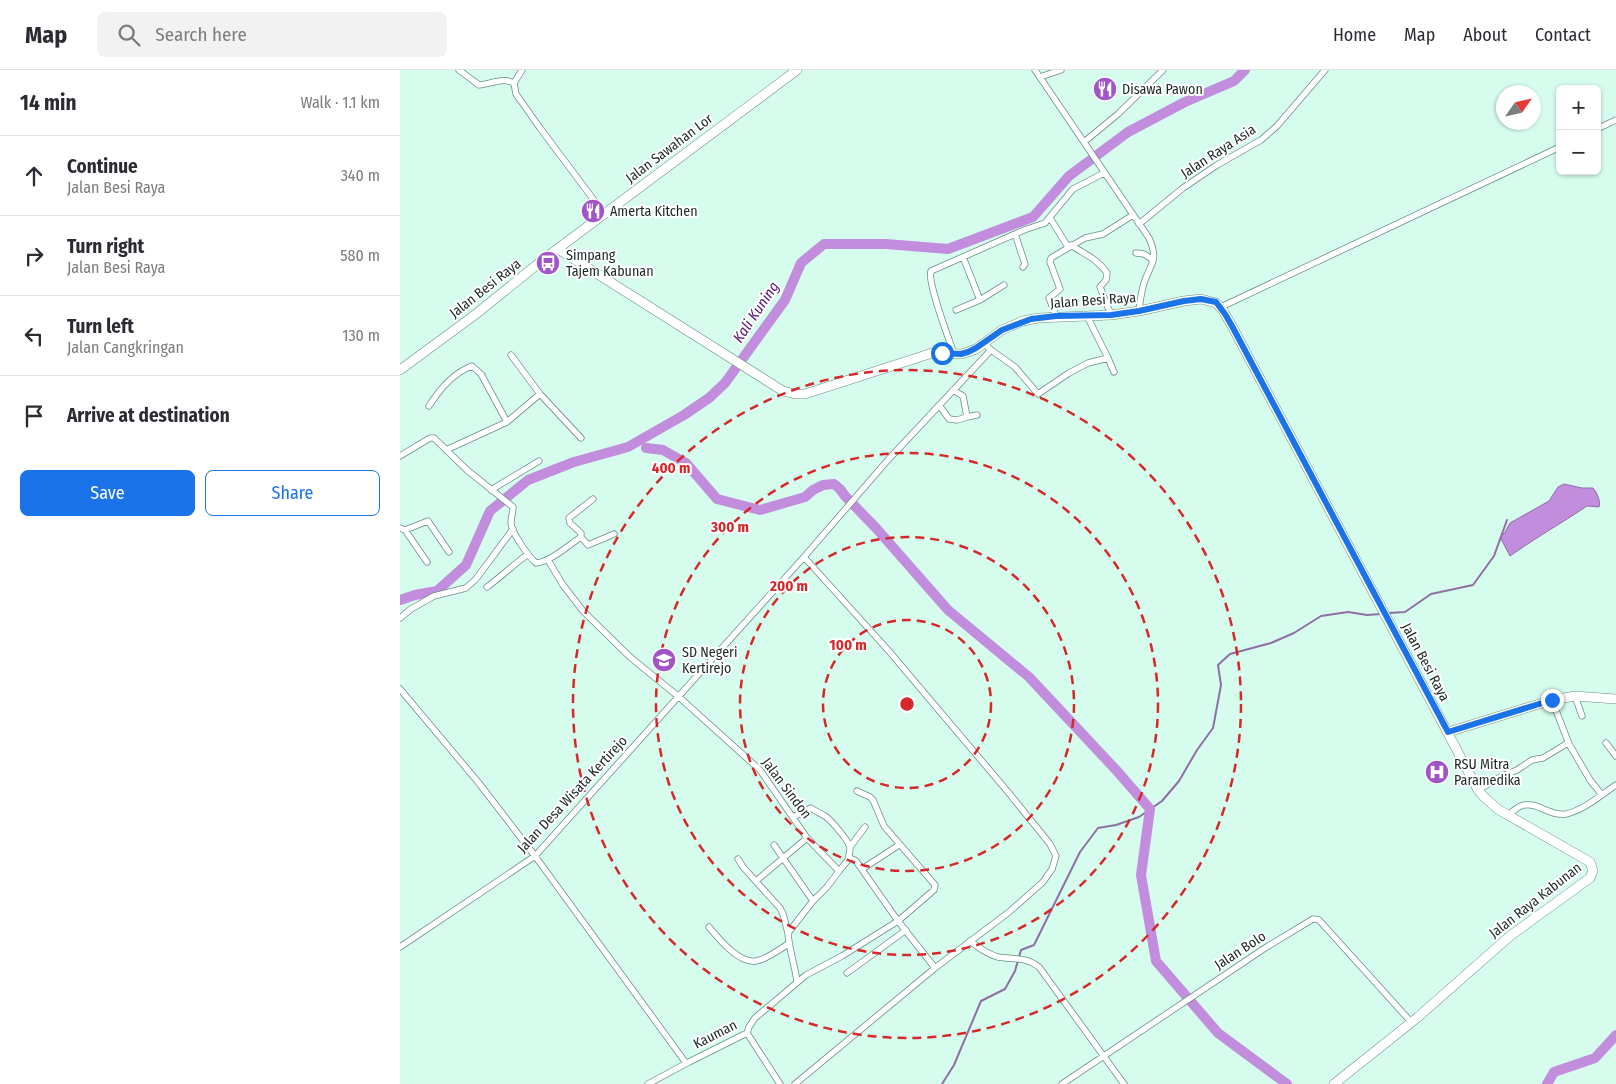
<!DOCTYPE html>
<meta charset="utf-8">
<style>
body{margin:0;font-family:"Fira Sans Condensed",sans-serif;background:#f2f2f3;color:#2b2b33}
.controls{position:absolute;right:15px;top:15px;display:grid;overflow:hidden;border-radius:8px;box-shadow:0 1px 4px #0004}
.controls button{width:45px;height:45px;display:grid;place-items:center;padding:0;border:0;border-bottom:1px solid #e1e1e2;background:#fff;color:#2b2b33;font:25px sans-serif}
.compass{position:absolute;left:1096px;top:15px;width:45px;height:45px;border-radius:50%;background:#fff;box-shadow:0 1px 4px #0004;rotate:56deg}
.stop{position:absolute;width:15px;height:15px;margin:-11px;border:4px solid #1a73e8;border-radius:50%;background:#fff}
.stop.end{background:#1a73e8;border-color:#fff;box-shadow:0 1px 5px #0008}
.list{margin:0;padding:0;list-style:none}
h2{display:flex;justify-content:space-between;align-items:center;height:65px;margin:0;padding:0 20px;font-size:21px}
h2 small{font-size:16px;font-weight:400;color:#7c7c81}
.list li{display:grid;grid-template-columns:32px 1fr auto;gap:15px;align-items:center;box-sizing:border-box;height:80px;padding:0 20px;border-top:1px solid #e1e1e2}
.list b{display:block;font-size:19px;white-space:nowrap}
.list p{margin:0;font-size:16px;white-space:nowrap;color:#7c7c81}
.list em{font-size:16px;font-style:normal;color:#7c7c81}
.actions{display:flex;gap:10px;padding:15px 20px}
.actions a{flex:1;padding:11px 0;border:1px solid #1a73e8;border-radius:8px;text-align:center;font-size:18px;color:#1a73e8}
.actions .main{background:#1a73e8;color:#fff}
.icon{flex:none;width:28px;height:28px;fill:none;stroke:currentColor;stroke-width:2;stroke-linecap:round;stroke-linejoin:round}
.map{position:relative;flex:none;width:1216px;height:1014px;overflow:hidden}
header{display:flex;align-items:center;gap:30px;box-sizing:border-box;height:70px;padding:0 25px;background:#fff;border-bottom:1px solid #e1e1e2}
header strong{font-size:24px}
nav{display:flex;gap:28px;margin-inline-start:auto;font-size:18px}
.search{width:350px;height:45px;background:#f2f2f3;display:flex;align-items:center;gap:12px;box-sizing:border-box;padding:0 18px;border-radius:8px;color:#7c7c81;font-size:19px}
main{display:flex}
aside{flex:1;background:#fff}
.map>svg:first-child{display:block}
.water{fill:#c18ddc;stroke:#8f6fa4}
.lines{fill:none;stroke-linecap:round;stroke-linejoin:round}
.stream{stroke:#8f6fa4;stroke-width:2}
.river{stroke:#c18ddc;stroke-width:10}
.street-casing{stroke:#6a8e80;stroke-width:7}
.secondary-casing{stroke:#6a8e80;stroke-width:10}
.street{stroke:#fff;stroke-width:5.5}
.secondary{stroke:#fff;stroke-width:9}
.route{stroke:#1a73e8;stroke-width:6}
.ring{fill:none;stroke:#d62828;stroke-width:2.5;stroke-dasharray:9 6}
.labels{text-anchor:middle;stroke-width:4;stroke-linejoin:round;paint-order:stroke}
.poi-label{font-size:14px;fill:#1a2823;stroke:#fff;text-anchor:start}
.street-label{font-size:14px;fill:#1a2823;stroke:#fff}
.water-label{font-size:15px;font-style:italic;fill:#591775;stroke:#fff}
.centre{fill:#d62828;stroke:#fff;stroke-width:2.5}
.ring-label{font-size:15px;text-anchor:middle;font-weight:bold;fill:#d62828;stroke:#fff;stroke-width:4;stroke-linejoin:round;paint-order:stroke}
</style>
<header>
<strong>Map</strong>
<div class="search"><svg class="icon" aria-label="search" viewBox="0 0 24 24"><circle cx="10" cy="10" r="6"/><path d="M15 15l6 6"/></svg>Search here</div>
<nav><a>Home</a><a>Map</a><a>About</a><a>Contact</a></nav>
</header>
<main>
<aside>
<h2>14 min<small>Walk · 1.1 km</small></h2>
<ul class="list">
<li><svg class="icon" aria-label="ahead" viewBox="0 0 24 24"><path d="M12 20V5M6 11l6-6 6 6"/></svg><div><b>Continue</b><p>Jalan Besi Raya</p></div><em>340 m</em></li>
<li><svg class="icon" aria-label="right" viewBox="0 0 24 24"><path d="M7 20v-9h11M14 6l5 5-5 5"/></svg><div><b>Turn right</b><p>Jalan Besi Raya</p></div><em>580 m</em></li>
<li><svg class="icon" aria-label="left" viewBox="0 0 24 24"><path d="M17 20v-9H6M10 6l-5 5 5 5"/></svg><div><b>Turn left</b><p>Jalan Cangkringan</p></div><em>130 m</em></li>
<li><svg class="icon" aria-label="arrive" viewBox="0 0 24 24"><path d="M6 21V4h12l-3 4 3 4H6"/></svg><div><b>Arrive at destination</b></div></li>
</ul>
<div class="actions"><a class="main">Save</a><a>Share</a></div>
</aside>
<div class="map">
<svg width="1216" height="1014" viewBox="0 0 1216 1014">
<rect width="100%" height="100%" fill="#d5fced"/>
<!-- water -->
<path class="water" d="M1164 414 1182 418H1193C1197 422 1201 432 1199 437L1187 436C1162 453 1135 468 1110 486L1100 467 1105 462 1110 453 1149 431 1158 417Z"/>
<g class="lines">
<!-- stream -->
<path class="stream" d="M828 11 832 9 840 0
M989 543 1005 542 1031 524 1073 515 1094 486 1107 450
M542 1014 554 995 581 931 605 919 615 901 621 880 634 875 680 782 698 758 716 755 739 747 762 731 779 711 797 680 813 658 821 615 818 595 830 584 871 573 894 563 921 546 948 542 967 545 981 544"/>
<!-- river -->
<path class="river" d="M246 378 263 380 286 393 317 429 360 440 405 427 413 420 423 415 434 414 440 419 445 426 476 458 548 540 629 607 717 701 750 739 741 805 756 891 818 963 887 1014
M0 530 15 525 37 521 66 495 90 441 128 410 174 392 228 377 284 345 309 328 325 313 385 230 401 193 424 174H486L548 179 633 147 669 106 728 62 785 32 834 11 845 0
M1147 1014 1154 1002 1195 988 1216 965"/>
<!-- street casing -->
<g class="street-casing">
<path id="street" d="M59 0 79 15C91 14 102 7 114 13L116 24 140 58 205 145
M635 0 749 168C759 191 751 192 744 213 741 222 740 232 739 241
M640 7 661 0
M114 13 122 0
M1197 59 1216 50
M684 72 718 44 763 0
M650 148 668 177
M739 154 783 118 817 95 861 70 877 56 925 0
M615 164 625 194 623 197
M671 175C684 184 698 189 707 203L706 210 700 217 711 245
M736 183 744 184 753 190
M580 230 604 215
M821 237 1160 77
M556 240 580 230 563 187
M656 246 649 228 660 219 650 192 651 188 685 168 703 164 733 145
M687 246 708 288
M591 280 615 297 638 324 669 303 688 293 708 288 714 302
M554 284C549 269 527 212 531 201L624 160 645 153 673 119 704 103
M111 285 140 324 181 368
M553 320 563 326 567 347 577 345
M539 335 549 349 557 350 567 347
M29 336C39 320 53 303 72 296L81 304 107 352
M46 380 107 352 140 324
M0 386 30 368H34L67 400 113 437C113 442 111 448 111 453 111 462 129 487 136 493 150 492 169 475 181 467
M91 420 139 391
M193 429 169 448 170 453 181 463V467L188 475 214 464
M0 458 5 460 27 492
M5 460 28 451 49 482
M148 490 163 515 183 541 230 587 279 627 360 700 407 768 439 801 448 790 452 789 456 791 498 851 442 886 406 905 355 948 349 957 347 963 289 992 248 1014
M87 517C102 506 113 495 128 484
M0 548 11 539 34 526 66 518 76 509 113 459
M0 619 78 712 135 786 286 993
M1175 626 1182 646
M1152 630 1169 674 1190 710 1202 725
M1206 673 1216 686
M1078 720 1102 706 1117 700 1132 690 1143 688 1168 673
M457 721 470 727 473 730 484 756 535 815 534 820 498 851 535 898
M1108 745C1112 742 1116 738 1121 736 1136 730 1150 747 1166 744 1184 740 1201 725 1216 715
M393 747 411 738C415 741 420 743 425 746 431 750 448 770 450 777 450 781 449 786 448 790
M374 775 413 831 388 863C389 880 395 895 397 912
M450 777 465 757
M338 789 343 797 380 838 383 844 388 863
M462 799 499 775
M356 811 407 768
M413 831 427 817 439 801
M309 857C319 869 339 894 356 891 367 889 379 880 388 874
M570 871C579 878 587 884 598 887 614 890 625 886 639 897L724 1014
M0 877 135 786 404 487 487 391 591 280 584 273
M447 903 506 860
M347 963 380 1014
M395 1014 535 898 609 842 643 812 652 799 656 786 650 774 608 722 488 580 404 487
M662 1014 865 878 913 849 919 850 1012 953"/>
</g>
<!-- secondary casing -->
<g class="secondary-casing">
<path id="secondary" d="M158 179 383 321 395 324H405L523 286 532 283 561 284 568 282 576 279 602 260 623 251 638 248 711 245 739 241 784 231 801 229 816 233 822 239 832 256 1078 720 1084 727 1099 740 1190 792 1193 801 1190 808 1183 813 1110 866 1018 947 934 1014
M0 300 76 244 144 189 397 0
M1048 662 1152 630 1175 626 1216 629"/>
</g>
<!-- street -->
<use href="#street" class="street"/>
<!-- secondary -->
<use href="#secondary" class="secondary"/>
</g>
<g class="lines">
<!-- route -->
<path class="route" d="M542 283 561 284 568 282 576 278 602 260 631 249 656 246 711 245 739 241 784 231 801 229 816 232 825 244 832 256 1048 662 1152 630"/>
</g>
<!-- distance rings -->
<g class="ring">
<circle cx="507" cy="634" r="84"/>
<circle cx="507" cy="634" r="167"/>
<circle cx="507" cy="634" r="251"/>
<circle cx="507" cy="634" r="334"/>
</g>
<!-- icons -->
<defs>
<g id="restaurant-disc" transform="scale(1.25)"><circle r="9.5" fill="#a255c7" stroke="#fff"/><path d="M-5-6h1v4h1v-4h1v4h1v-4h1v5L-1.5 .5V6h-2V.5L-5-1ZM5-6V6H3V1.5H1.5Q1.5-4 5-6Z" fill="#fff"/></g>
<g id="bus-disc" transform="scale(1.25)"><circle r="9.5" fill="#a255c7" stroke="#fff"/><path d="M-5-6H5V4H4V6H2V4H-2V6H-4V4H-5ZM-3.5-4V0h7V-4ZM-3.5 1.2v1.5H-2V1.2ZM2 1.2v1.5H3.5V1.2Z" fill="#fff"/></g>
<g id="school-disc" transform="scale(1.25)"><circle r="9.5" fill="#a255c7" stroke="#fff"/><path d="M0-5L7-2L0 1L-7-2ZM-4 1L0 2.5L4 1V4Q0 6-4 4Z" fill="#fff"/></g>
<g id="hospital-disc" transform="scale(1.25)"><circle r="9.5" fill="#a255c7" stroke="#fff"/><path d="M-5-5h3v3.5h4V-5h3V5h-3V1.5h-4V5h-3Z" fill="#fff"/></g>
</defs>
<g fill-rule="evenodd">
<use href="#restaurant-disc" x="705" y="19"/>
<use href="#restaurant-disc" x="193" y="141"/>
<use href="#bus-disc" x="148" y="193"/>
<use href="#school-disc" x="264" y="590"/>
<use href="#hospital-disc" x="1037" y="702"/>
</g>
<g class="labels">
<!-- poi labels -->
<g class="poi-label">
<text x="722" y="24">Disawa Pawon</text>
<text x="210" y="146">Amerta Kitchen</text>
<text x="166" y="190">Simpang<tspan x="166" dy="16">Tajem Kabunan</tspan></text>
<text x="282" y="587">SD Negeri<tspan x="282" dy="16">Kertirejo</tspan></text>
<text x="1054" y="699">RSU Mitra<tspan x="1054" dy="16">Paramedika</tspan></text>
</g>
<!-- street labels -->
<g class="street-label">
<text transform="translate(269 78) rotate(-37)" y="5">Jalan Sawahan Lor</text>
<text transform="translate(818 81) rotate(-33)" y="5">Jalan Raya Asia</text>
<text transform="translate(85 218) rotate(-38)" y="5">Jalan Besi Raya</text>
<text transform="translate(693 230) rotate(-4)" y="5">Jalan Besi Raya</text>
<text transform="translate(1026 592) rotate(62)" y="5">Jalan Besi Raya</text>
<text transform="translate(387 718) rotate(53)" y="5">Jalan Sindon</text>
<text transform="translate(172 724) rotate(-47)" y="5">Jalan Desa Wisata Kertirejo</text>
<text transform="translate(1135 830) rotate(-38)" y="5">Jalan Raya Kabunan</text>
<text transform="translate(840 880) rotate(-33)" y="5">Jalan Bolo</text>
<text transform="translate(315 964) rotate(-27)" y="5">Kauman</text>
</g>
<!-- water labels -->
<g class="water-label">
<text transform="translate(356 242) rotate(-56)" y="5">Kali Kuning</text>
</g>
</g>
<circle cx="507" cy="634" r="8" class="centre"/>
<g class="ring-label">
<text x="271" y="403">400 m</text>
<text x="330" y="462">300 m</text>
<text x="389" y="521">200 m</text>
<text x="448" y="580">100 m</text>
</g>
</svg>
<div class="controls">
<button>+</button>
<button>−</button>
</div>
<svg class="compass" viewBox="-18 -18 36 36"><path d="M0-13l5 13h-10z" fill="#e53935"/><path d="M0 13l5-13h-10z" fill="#7c7c81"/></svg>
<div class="stop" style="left:542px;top:283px"></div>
<div class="stop end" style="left:1152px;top:630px"></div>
</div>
</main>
